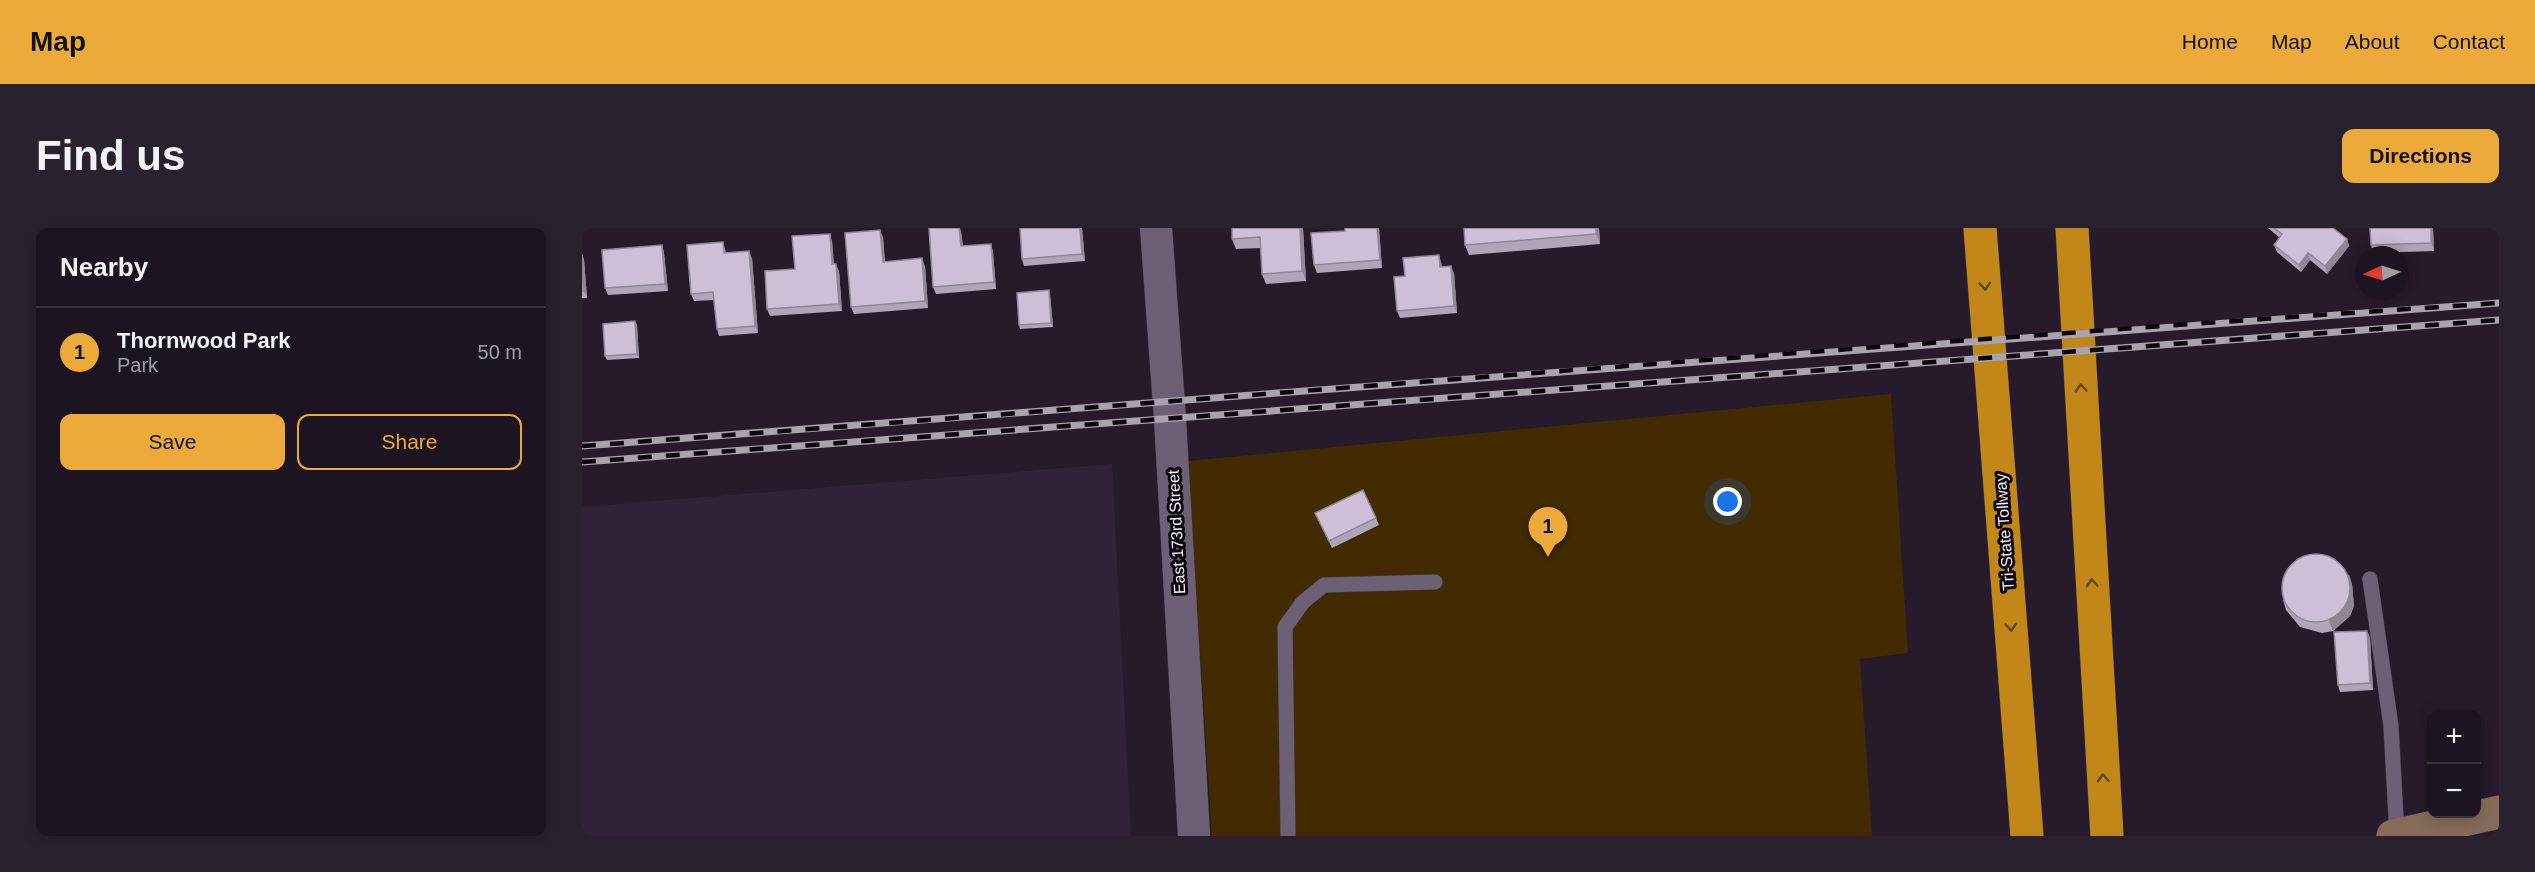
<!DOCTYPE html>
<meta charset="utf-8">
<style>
body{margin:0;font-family:Arial,sans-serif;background:#29212d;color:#f1f3f6}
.controls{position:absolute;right:18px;bottom:18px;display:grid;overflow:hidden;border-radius:12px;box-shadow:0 3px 15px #0003}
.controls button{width:54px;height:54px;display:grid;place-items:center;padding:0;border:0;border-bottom:2px solid #3a333e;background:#1c1420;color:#f1f3f6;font:30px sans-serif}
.compass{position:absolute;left:1773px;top:18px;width:54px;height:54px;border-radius:50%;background:#1c1420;box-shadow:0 3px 15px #0003;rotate:266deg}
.you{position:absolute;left:1146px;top:274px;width:21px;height:21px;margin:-15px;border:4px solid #fff;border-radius:50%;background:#1a73e8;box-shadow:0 0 0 9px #1a73e833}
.badge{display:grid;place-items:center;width:39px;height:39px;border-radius:50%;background:#ebaa39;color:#111;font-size:20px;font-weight:700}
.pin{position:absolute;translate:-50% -50px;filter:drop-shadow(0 2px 3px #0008)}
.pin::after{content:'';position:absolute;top:32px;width:21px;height:18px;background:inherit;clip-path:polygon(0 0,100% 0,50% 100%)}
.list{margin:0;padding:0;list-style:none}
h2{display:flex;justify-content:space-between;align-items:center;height:78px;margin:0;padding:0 24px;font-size:26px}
h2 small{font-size:20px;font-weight:400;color:#a09ea5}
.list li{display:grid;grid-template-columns:39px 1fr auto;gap:18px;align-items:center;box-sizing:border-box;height:90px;padding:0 24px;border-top:2px solid #3a333e}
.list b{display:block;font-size:22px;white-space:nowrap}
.list p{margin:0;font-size:20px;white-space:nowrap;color:#a09ea5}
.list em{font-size:20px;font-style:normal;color:#a09ea5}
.actions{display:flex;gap:12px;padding:18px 24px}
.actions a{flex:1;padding:14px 0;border:2px solid #ebaa39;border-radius:12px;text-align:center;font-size:21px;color:#ebaa39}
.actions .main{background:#ebaa39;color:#111}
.map{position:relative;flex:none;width:1917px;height:608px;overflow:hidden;border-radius:12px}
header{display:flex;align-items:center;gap:36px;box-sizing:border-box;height:84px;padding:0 30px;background:#ebaa39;color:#111}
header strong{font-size:28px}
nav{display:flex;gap:33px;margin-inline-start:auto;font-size:21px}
.intro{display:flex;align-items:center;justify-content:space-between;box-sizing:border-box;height:144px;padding:0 36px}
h1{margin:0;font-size:42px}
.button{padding:15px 27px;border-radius:12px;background:#ebaa39;color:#111;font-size:21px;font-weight:700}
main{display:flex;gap:36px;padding:0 36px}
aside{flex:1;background:#1c1420;border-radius:12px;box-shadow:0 3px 15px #0003}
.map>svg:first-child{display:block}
.built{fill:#312238}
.green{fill:#422b02}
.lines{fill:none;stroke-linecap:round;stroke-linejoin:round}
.lane-casing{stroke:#3c3441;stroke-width:16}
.street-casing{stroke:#3c3441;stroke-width:33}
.secondary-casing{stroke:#3c3441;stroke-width:34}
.highway-casing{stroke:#3c3441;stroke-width:34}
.lane{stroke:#6d5f74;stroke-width:15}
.street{stroke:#6d5f74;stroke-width:32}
.secondary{stroke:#866b59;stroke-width:33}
.highway{stroke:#c18719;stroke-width:33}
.rail-casing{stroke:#aba2b0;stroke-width:7}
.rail{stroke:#0c070e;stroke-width:4.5;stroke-dasharray:14;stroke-linecap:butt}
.wall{fill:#b1a4b8}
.shaded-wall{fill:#908696}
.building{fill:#cebfd6;stroke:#908696;stroke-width:1.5}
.oneway{stroke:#664714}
.labels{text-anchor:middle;stroke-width:6;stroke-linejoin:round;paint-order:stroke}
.street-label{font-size:16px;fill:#f6eefa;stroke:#0c070e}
</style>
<header>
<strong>Map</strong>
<nav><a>Home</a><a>Map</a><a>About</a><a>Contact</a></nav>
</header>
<div class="intro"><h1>Find us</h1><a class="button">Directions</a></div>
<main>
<aside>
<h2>Nearby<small></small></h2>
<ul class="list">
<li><span class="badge">1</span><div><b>Thornwood Park</b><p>Park</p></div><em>50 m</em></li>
</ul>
<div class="actions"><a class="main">Save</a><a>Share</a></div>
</aside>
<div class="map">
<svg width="1917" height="608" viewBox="0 0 1917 608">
<rect width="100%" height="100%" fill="#261a2b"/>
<!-- built -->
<path class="built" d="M530 236 549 608H0V279Z"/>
<!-- green -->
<path class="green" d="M1309 166 1326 425 1278 431 1290 608H630L606 233Z"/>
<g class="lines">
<!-- lane casing -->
<g class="lane-casing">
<path id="lane" d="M1788 351 1809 498 1815 608
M706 608 703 399 721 374 742 357 853 354"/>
</g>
<!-- street casing -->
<g class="street-casing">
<path id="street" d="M574 0 588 191 612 608"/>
</g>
<!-- secondary casing -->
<g class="secondary-casing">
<path id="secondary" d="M1811 608 1917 584"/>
</g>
<!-- highway casing -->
<g class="highway-casing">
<path id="highway" d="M1398 0 1445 608
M1490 0 1525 608"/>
</g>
<!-- lane -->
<use href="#lane" class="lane"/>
<!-- street -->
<use href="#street" class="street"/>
<!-- secondary -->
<use href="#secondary" class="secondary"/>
<!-- highway -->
<use href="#highway" class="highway"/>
<!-- rail casing -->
<g class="rail-casing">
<path id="rail" d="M0 218C639 171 1278 117 1917 75
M0 234 1917 92"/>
</g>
<!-- rail -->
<use href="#rail" class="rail"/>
</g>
<!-- wall -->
<path class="wall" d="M438 0H500L503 33 442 38 440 31Z
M721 0 724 53 684 56 680 46 679 20 654 21 650 11Z
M763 0H797L800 40 735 45 732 37 763 3Z
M882 0H1017L1018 16 887 27 883 17Z
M1686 0H1751L1765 11 1767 18 1745 46 1728 32 1719 44 1695 24 1692 17 1698 10Z
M1851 0 1852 23 1791 25 1789 17Z
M379 3 381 18 409 16 411 24 414 61 354 66 351 59Z
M301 9 303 33 343 38 346 80 272 86 269 79Z
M250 13 252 36 257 43 260 83 188 88 185 81 213 41Z
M141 14 144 25 170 30 176 105 137 108 135 101 132 72 112 73 109 66Z
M80 17 82 25 86 63 26 67 23 60Z
M0 26 2 32 5 70H0Z
M859 34 860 39 872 45 875 85 818 90 815 83 823 48Z
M468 66 471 99 438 101 437 97Z
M53 93 55 97 57 130 25 132 23 128Z
M733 285 794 290 797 297 750 320Z
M1770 356 1772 378 1768 388 1751 403 1740 405 1718 399 1704 382 1701 372Z
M1785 403 1788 410 1791 462 1758 464 1756 457Z"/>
<!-- shaded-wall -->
<path class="shaded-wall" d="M377 0H378L379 3 381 26 379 18Z
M498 0H500L503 33 500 26Z
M718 0H721L724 53 720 43Z
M795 0H797L800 40 798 32Z
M1014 0H1017L1018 16 1014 6Z
M1849 0H1851L1852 23 1849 15Z
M298 2 301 9 303 41 301 34Z
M248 6 250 13 252 44 250 36Z
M1765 11 1767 18 1745 46 1743 38Z
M409 16 411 24 414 61 412 54Z
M80 17 82 25 86 63 83 56Z
M167 23 170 30 176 105 173 98Z
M1726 25 1728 32 1719 44 1717 37Z
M0 26 2 32 5 70 2 63Z
M857 27 859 34 860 46 858 39Z
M340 30 343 38 346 80 343 73Z
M254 36 257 43 260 83 257 76Z
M869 38 872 45 875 85 872 78Z
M467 62 468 66 471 99 469 95Z
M53 93 55 97 57 130 55 126Z
M1767 346 1770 356 1772 378 1768 388 1751 403 1747 393Z
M1785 403 1788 410 1791 462 1788 455Z"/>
<!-- building -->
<path class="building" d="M347 0H377L379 18 409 16 412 54 351 59Z
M438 0H498L500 26 440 31Z
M650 0H718L720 43 680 46 678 9 650 11Z
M763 0H795L798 32 732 37 729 5 763 3Z
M882 0H1014V6L883 17Z
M1692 0H1751L1765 11 1743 38 1726 25 1717 37 1692 17 1700 6Z
M1788 0H1849V15L1789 17Z
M298 2 301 34 340 30 343 73 269 79 263 5Z
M248 6 250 36H254L257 76 185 81 183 43 213 41 210 8Z
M141 14 142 25 167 23 173 98 135 101 131 64 109 66 105 17Z
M80 17 83 56 23 60 20 22Z
M857 27 858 39 869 38 872 78 815 83 812 49 823 48 821 30Z
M0 33 2 63H0Z
M467 62 469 95 437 97 435 65Z
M53 93 55 126 23 128 21 96Z
M781 262 794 290 747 313 733 285Z
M1700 360a34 34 0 1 1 68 0a34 34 0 1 1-68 0Z
M1785 403 1788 455 1756 457 1752 404Z"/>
<!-- one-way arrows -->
<defs><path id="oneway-chevron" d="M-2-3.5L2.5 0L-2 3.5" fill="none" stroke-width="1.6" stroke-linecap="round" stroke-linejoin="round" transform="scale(1.5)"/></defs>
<g class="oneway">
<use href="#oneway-chevron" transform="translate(1403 58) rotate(86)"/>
<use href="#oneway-chevron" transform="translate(1499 160) rotate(-93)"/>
<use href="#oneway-chevron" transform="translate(1510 355) rotate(-93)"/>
<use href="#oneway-chevron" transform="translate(1429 399) rotate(86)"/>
<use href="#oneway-chevron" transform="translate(1521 550) rotate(-93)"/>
</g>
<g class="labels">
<!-- street labels -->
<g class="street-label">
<text transform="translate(594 304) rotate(-93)" y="6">East 173rd Street</text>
<text transform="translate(1422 304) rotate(-94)" y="6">Tri-State Tollway</text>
</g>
</g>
</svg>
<div class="controls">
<button>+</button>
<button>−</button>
</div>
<svg class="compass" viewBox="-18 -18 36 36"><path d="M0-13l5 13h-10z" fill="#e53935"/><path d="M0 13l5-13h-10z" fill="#a09ea5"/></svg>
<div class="you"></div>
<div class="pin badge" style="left:966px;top:329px">1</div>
</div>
</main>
